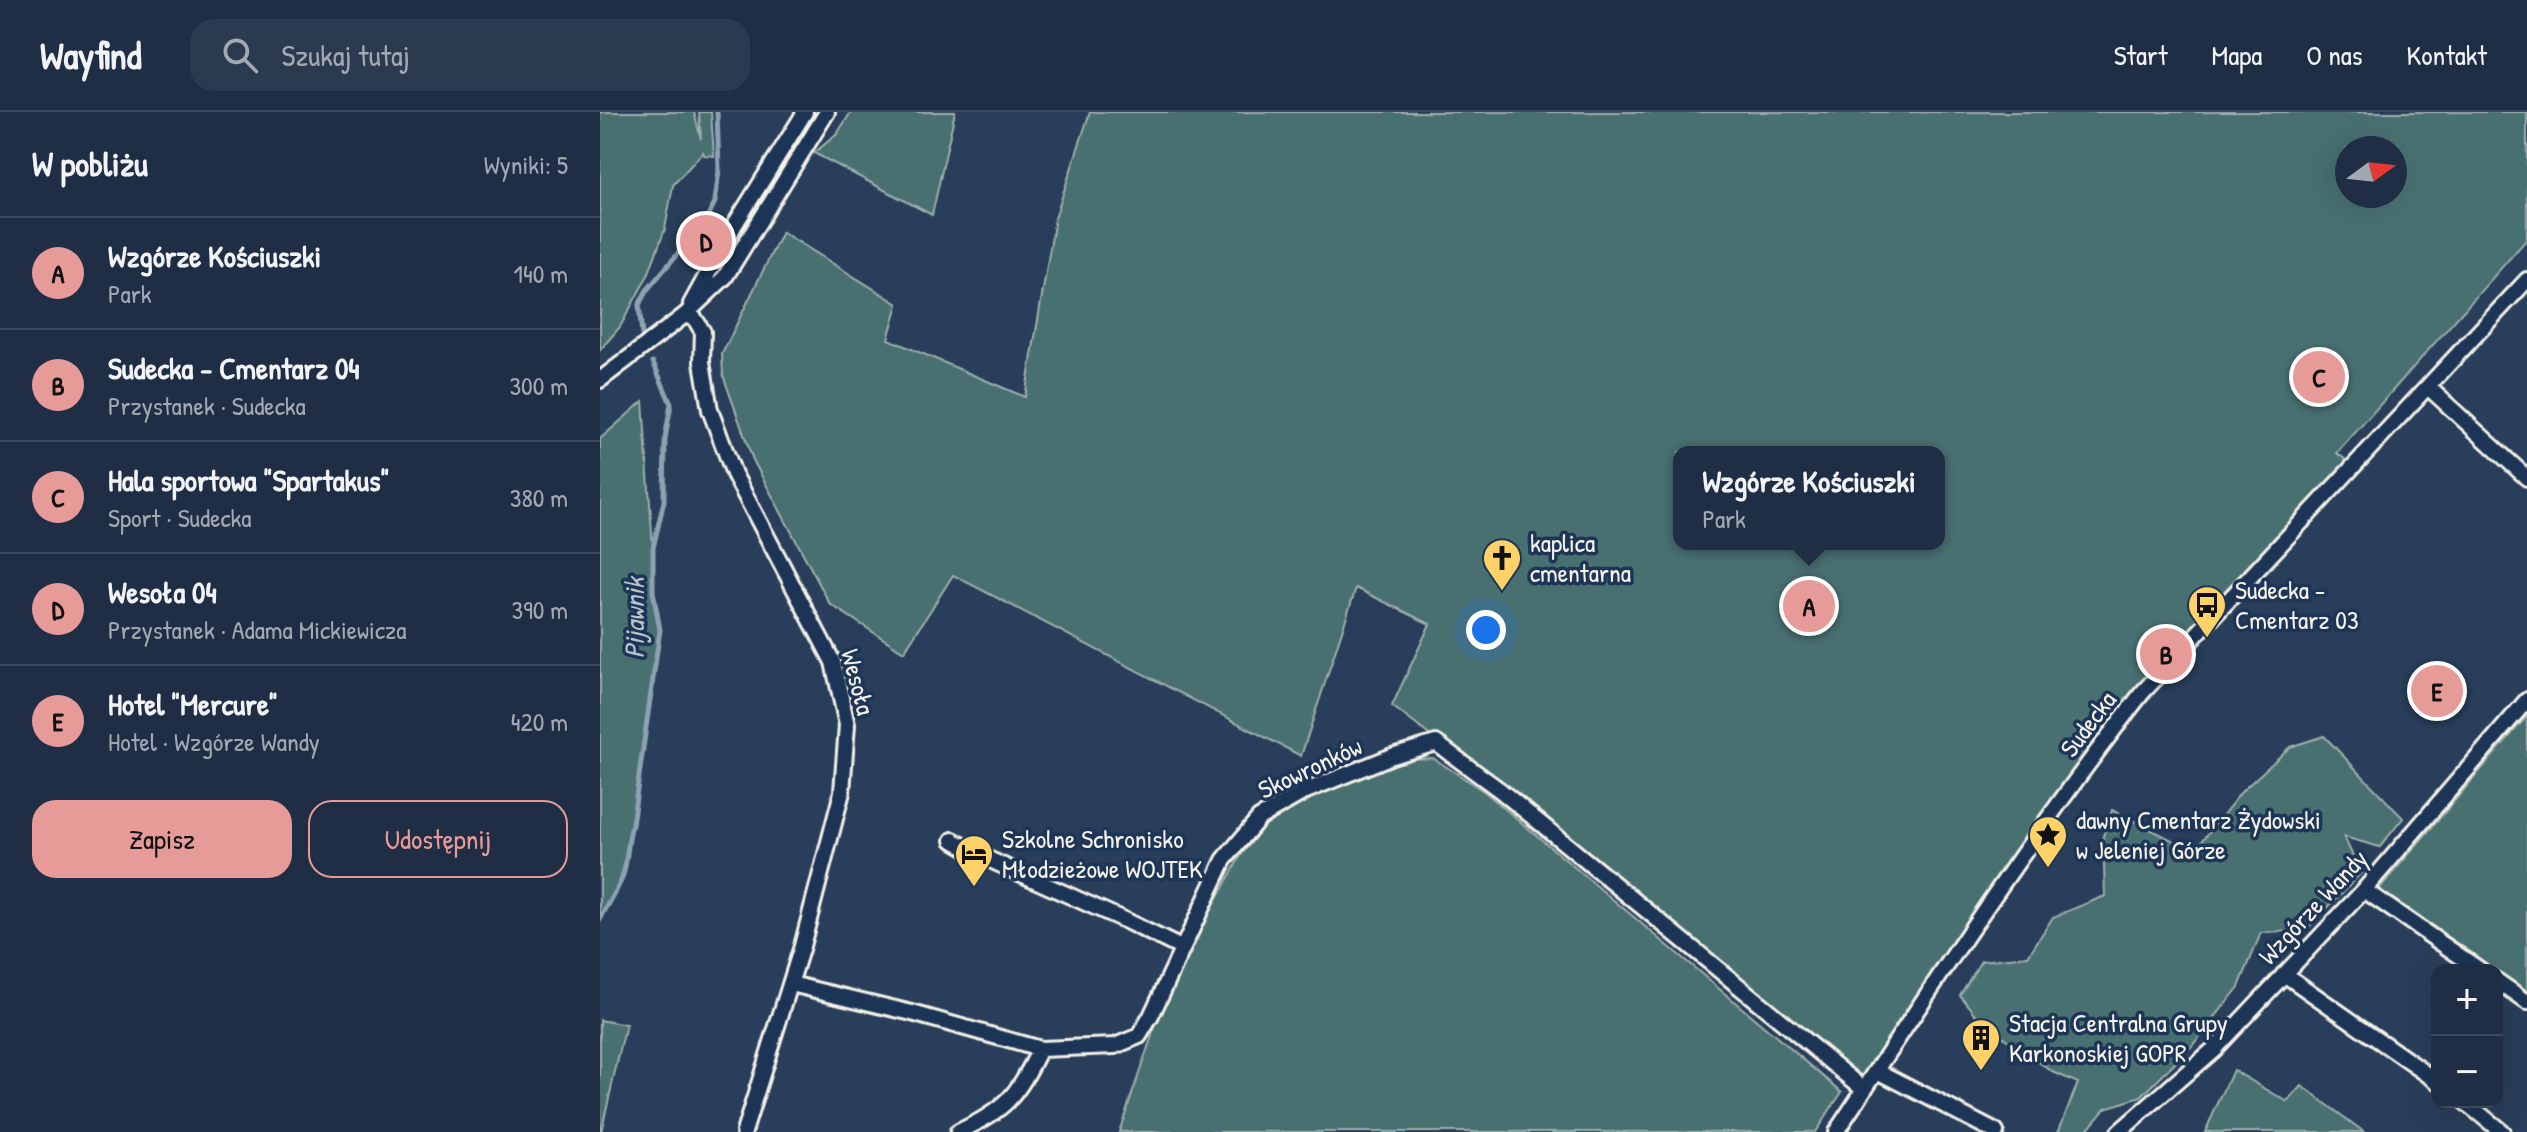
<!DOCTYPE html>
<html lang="pl">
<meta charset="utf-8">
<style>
body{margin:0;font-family:"Patrick Hand",sans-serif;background:#2c3a4f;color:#f1f3f6}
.controls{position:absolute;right:24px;bottom:24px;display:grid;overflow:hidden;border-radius:16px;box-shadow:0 8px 32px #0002}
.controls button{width:72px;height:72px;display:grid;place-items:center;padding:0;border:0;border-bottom:2px solid #3c4a5d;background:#1f2e44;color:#f1f3f6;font:40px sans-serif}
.compass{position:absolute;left:1735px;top:24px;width:72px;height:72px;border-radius:50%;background:#1f2e44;box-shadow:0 8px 32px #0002;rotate:75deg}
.you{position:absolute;left:886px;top:518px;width:28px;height:28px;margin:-20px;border:6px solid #fff;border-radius:50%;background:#1a73e8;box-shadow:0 0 0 12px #1a73e833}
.badge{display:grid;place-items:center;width:52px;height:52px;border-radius:50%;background:#e69b98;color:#111;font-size:26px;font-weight:700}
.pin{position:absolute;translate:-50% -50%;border:4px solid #fff;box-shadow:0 2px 8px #0006}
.popup{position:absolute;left:1073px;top:334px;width:272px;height:104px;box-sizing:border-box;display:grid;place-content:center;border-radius:16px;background:#1f2e44;filter:drop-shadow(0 2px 6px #0005);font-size:26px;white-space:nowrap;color:#a1a8b2}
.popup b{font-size:30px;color:#f1f3f6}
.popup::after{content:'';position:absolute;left:50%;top:100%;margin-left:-16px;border:16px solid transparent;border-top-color:#1f2e44}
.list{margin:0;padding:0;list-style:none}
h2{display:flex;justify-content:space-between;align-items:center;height:104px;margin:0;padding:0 32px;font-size:34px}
h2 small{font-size:26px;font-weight:400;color:#a1a8b2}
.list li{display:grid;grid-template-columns:52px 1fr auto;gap:24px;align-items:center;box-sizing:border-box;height:112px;padding:0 32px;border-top:2px solid #3c4a5d}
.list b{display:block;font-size:30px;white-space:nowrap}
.list p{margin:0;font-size:26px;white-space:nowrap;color:#a1a8b2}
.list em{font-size:26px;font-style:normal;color:#a1a8b2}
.actions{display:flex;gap:16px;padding:24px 32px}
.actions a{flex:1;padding:18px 0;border:2px solid #e69b98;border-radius:24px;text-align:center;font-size:28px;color:#e69b98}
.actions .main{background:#e69b98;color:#111}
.icon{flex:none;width:44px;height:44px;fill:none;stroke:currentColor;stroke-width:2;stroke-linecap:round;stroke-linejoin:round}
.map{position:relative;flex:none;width:1927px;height:1020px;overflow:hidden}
header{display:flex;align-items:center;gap:48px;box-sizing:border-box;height:112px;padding:0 40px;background:#1f2e44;border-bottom:2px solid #3c4a5d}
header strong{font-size:38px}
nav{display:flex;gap:44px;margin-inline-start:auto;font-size:28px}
.search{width:560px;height:72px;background:#2c3a4f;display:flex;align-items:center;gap:20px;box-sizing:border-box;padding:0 28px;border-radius:24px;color:#a1a8b2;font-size:30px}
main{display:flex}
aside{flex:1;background:#1f2e44}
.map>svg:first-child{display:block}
.green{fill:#4a6f71;stroke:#9fb0ac;stroke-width:2;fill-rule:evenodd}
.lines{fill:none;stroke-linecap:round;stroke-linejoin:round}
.stream{stroke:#8da3b3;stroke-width:5}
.minor-casing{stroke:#f4f1e8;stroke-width:20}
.minor{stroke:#1d3557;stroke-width:14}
.labels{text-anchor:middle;stroke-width:7;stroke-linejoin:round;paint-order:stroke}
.poi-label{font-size:26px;fill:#f4f1e8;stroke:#1d3557;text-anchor:start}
.street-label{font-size:26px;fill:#f4f1e8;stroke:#1d3557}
.water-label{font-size:28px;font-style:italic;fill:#b8c4c9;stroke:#1d3557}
</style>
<header>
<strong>Wayfind</strong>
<div class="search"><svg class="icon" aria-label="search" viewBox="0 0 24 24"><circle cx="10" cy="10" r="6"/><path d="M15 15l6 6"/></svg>Szukaj tutaj</div>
<nav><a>Start</a><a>Mapa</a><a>O nas</a><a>Kontakt</a></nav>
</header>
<main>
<aside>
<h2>W pobliżu<small>Wyniki: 5</small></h2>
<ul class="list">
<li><span class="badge">A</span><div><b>Wzgórze Kościuszki</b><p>Park</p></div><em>140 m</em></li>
<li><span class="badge">B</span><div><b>Sudecka - Cmentarz 04</b><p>Przystanek · Sudecka</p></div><em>300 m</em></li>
<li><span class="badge">C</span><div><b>Hala sportowa &quot;Spartakus&quot;</b><p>Sport · Sudecka</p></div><em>380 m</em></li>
<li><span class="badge">D</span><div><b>Wesoła 04</b><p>Przystanek · Adama Mickiewicza</p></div><em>390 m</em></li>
<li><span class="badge">E</span><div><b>Hotel &quot;Mercure&quot;</b><p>Hotel · Wzgórze Wandy</p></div><em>420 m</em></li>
</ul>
<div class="actions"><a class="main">Zapisz</a><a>Udostępnij</a></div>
</aside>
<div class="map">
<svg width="1927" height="1020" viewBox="0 0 1927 1020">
<rect width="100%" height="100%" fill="#293e5a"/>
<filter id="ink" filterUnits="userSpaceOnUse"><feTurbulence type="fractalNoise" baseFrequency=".0125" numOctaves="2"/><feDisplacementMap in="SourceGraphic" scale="16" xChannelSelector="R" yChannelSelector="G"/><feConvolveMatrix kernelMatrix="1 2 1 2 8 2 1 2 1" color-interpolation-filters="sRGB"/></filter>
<g filter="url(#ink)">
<!-- green -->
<path class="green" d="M0 0H94L101 27 99 0H111L114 44 104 43 103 40 73 73 65 117 48 163 20 215 0 238Z
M251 0H355L332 103 214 41 237 22Z
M490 0H1927V127L1737 341 1754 354 1542 581 1264 977 901 679 792 594 830 512 756 476 701 644 353 463 304 540 230 492 153 348 123 263 122 242 182 120 298 192 288 227 425 285 455 106ZM1747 36H1795V84H1747ZM1079 340H1339V432H1079Z
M43 289 53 436V479L60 518 32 713C27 730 28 747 23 763 20 775 6 795 0 808V327Z
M1927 604V879L1779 777Z
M1724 624 1803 706 1780 735 1744 725 1761 761 1706 818 1661 821 1639 875 1592 934 1541 985 1505 996 1485 1020H1458L1478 971 1453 960 1383 911 1360 883 1381 849 1428 844 1453 805 1505 784 1503 724 1512 698 1594 739 1642 679 1690 635Z
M833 646 885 680 1242 980 1215 1020H519L557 909 589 837 640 745 667 710 710 686 808 647Z
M0 908 26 913 1 1020H0Z
M1633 958 1688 990 1702 974 1764 1020H1605Z"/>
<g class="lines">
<!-- stream -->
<path class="stream" d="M42 223 39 193 47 178 107 107 115 90 119 58 117 0
M0 808C6 795 20 775 23 763 28 747 27 730 32 713L60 518 53 479V436L64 389 65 327 71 292 53 250"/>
<!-- minor casing -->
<g class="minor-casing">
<path id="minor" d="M91 192 134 114 205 0
M85 203 95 207 103 220 102 250 110 298 134 362 233 550 247 613 242 680 202 834 144 1020
M0 268 85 203 125 165 227 0
M1828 275 1927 366
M353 728 377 742 526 809 581 836
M1764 778 1880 858
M1684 862 1837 969
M1897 869 1927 890
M191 872 312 901 440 937 515 934 539 924 551 904 624 748 659 706 706 679 792 644 836 631 901 679 1264 977
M1278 959 1396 1020
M1865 990 1902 1020
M358 1020C406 998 417 984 440 937
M1236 1020C1334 872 1432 721 1542 581L1927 168
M1519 1020 1614 937 1764 778 1927 588"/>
</g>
<!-- minor -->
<use href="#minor" class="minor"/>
</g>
</g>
<!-- icons -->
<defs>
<g id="church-pin" transform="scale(2)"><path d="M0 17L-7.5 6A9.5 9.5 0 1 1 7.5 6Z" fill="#ffd166" stroke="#1d3557"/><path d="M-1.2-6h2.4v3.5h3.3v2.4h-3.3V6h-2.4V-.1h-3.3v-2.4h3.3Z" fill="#111"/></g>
<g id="bus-pin" transform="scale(2)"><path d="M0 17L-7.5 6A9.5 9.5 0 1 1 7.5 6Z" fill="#ffd166" stroke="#1d3557"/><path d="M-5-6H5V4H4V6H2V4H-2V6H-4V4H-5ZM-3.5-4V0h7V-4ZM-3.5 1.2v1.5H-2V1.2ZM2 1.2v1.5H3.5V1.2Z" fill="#111"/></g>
<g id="sight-pin" transform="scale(2)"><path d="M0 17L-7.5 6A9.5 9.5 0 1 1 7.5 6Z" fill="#ffd166" stroke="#1d3557"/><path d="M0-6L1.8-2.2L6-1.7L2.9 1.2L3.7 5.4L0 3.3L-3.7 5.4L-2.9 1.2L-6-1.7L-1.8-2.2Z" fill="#111"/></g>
<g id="hotel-pin" transform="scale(2)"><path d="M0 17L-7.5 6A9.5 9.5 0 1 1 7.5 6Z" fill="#ffd166" stroke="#1d3557"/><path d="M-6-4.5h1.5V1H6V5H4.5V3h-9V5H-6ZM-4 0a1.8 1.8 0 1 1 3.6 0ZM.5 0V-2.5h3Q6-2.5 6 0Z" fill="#111"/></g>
<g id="building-pin" transform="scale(2)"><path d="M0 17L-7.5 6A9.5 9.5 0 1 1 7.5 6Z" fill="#ffd166" stroke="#1d3557"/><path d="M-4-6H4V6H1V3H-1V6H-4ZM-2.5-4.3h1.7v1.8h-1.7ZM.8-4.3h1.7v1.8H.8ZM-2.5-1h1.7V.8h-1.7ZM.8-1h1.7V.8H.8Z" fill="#111"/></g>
</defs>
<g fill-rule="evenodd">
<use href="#church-pin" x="902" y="446"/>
<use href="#bus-pin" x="1607" y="493"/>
<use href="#sight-pin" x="1448" y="723"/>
<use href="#hotel-pin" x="374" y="742"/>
<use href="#building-pin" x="1381" y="926"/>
</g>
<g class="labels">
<!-- poi labels -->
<g class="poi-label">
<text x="930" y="440">kaplica<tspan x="930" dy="30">cmentarna</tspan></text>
<text x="1635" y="487">Sudecka -<tspan x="1635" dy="30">Cmentarz 03</tspan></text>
<text x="1476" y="717">dawny Cmentarz Żydowski<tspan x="1476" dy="30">w Jeleniej Górze</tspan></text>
<text x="402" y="736">Szkolne Schronisko<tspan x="402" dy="30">Młodzieżowe WOJTEK</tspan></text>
<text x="1409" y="920">Stacja Centralna Grupy<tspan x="1409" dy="30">Karkonoskiej GOPR</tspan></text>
</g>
<!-- street labels -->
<g class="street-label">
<text transform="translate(258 570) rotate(75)" y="9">Wesoła</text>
<text transform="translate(1488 612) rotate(-53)" y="9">Sudecka</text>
<text transform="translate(710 656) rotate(-25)" y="9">Skowronków</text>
<text transform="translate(1713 795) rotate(-47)" y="9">Wzgórze Wandy</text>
</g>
<!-- water labels -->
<g class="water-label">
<text transform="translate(34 506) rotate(-90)" y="10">Pijawnik</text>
</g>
</g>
</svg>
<div class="controls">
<button>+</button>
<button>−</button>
</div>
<svg class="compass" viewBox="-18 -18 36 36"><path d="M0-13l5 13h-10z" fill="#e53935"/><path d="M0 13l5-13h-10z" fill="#a1a8b2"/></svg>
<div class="you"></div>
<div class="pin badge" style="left:1209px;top:494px">A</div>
<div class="popup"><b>Wzgórze Kościuszki</b>Park</div>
<div class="pin badge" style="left:1566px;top:542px">B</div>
<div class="pin badge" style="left:1719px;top:265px">C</div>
<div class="pin badge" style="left:106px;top:129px">D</div>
<div class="pin badge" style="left:1837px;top:579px">E</div>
</div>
</main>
